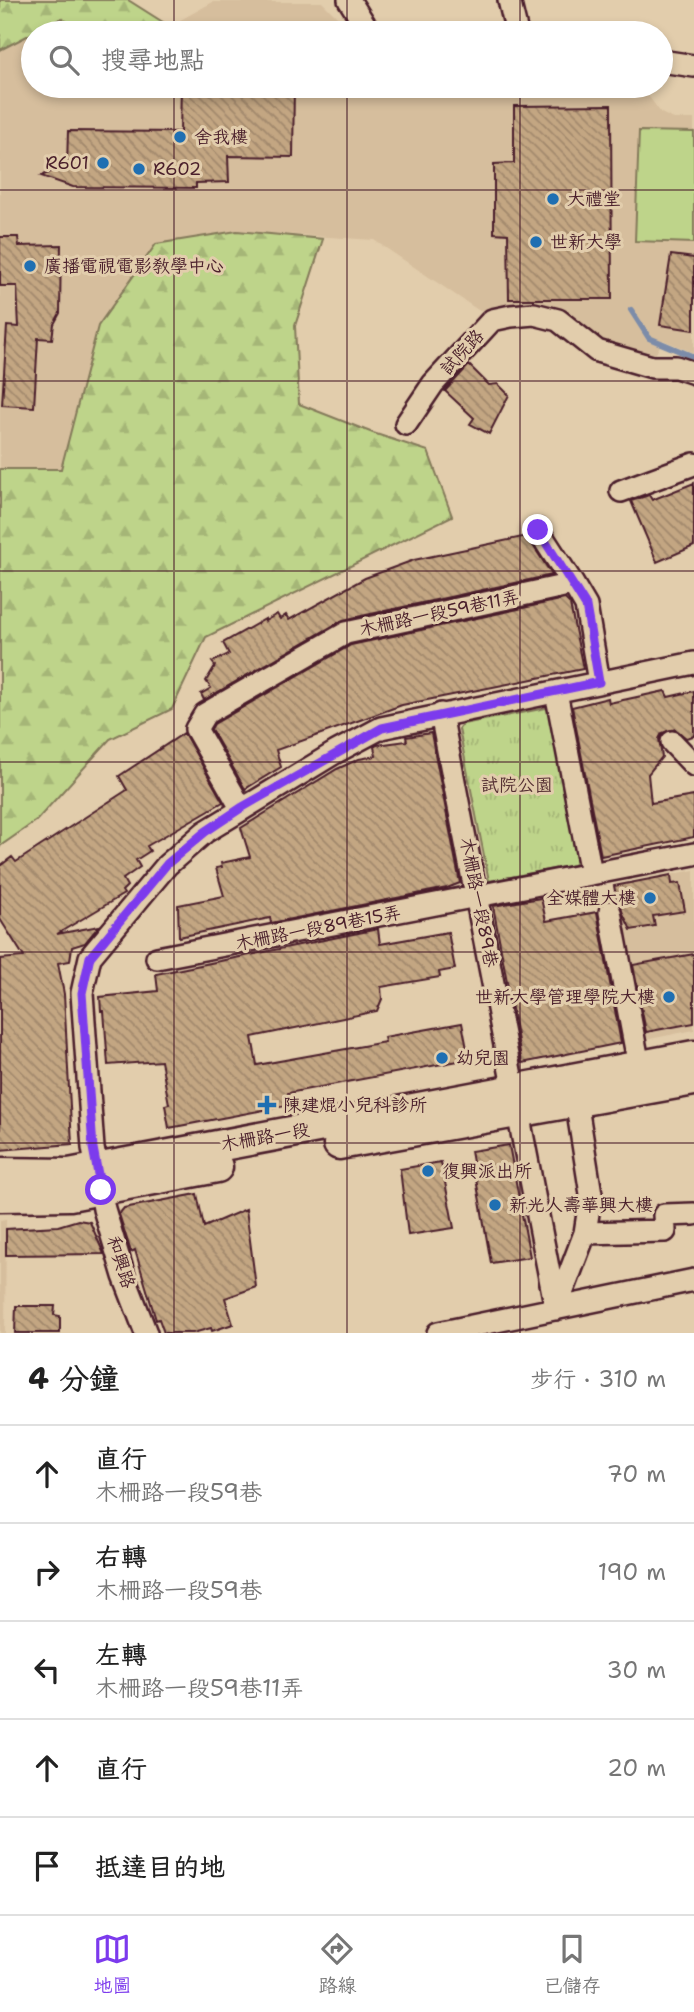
<!DOCTYPE html>
<html lang="zh-TW">
<meta charset="utf-8">
<style>
body{margin:0;font-family:"Shantell Sans","LXGW WenKai TC",sans-serif;background:#f6f6f6;color:#222}
.stop{position:absolute;width:21px;height:21px;margin:-16px;border:5px solid #7c3aed;border-radius:50%;background:#fff}
.stop.end{background:#7c3aed;border-color:#fff;box-shadow:0 2px 7px #0008}
.list{margin:0;padding:0;list-style:none}
h2{display:flex;justify-content:space-between;align-items:center;height:91px;margin:0;padding:0 28px;font-size:30px}
h2 small{font-size:23px;font-weight:400;color:#767676}
.list li{display:grid;grid-template-columns:46px 1fr auto;gap:21px;align-items:center;box-sizing:border-box;height:98px;padding:0 28px;border-top:2px solid #e0e0e0}
.list b{display:block;font-size:26px;white-space:nowrap}
.list p{margin:0;font-size:23px;white-space:nowrap;color:#767676}
.list em{font-size:23px;font-style:normal;color:#767676}
.icon{flex:none;width:38px;height:38px;fill:none;stroke:currentColor;stroke-width:2;stroke-linecap:round;stroke-linejoin:round}
.map{position:relative;flex:none;width:694px;height:1333px;overflow:hidden}
.search{position:absolute;background:#fff;box-shadow:0 4px 10px #0003;left:21px;right:21px;top:21px;height:77px;display:flex;align-items:center;gap:18px;box-sizing:border-box;padding:0 24px;border-radius:38px;color:#767676;font-size:26px}
.sheet{height:581px;background:#fff}
nav{display:flex;justify-content:space-around;align-items:center;box-sizing:border-box;height:98px;border-top:2px solid #e0e0e0;background:#fff;font-size:19px;color:#767676}
nav a{display:grid;justify-items:center;gap:4px}
nav .on{color:#7c3aed}
.map>svg:first-child{display:block}
.built{fill:#d6be9d}
.grass{fill:#bed48a;stroke:#847a5a;stroke-width:2}
.forest{fill:url(#forest-firs);stroke:#847a5a;stroke-width:2}
.park{fill:url(#park-tufts);stroke:#847a5a;stroke-width:2}
.lines{fill:none;stroke-linecap:round;stroke-linejoin:round}
.stream{stroke:#7c8ca9;stroke-width:6}
.building{fill:url(#building-back-hatch);stroke:#4a1f2b;stroke-width:2}
.street-casing{stroke:#4a1f2b;stroke-width:26}
.secondary-casing{stroke:#4a1f2b;stroke-width:35}
.street{stroke:#e2cdac;stroke-width:21}
.secondary{stroke:#e2cdac;stroke-width:30}
.route{stroke:#7c3aed;stroke-width:9}
.grid{fill:none;stroke:#4a1f2b;stroke-width:2;stroke-opacity:0.55}
.poi-dot{fill:#1f6fb2;stroke:#e2cdac;stroke-width:2.5}
.labels{text-anchor:middle;stroke-width:6;stroke-linejoin:round;paint-order:stroke}
.poi-label{font-size:18px;fill:#4a1f2b;stroke:#e2cdac;text-anchor:start}
.street-label{font-size:18px;fill:#4a1f2b;stroke:#e2cdac}
.park-label{font-size:18px;fill:#563134;stroke:#e2cdac}
</style>
<div class="map">
<svg width="694" height="1333" viewBox="0 0 694 1333">
<defs>
<pattern id="forest-firs" width="22" height="20" patternUnits="userSpaceOnUse" patternTransform="scale(1.75)"><rect width="22" height="20" fill="#bed48a"/><path d="M5 1l3.5 6h-7zM16 11l3.5 6h-7z" fill="#a5b677"/></pattern>
<pattern id="park-tufts" width="24" height="20" patternUnits="userSpaceOnUse" patternTransform="scale(1.75)"><rect width="24" height="20" fill="#bed48a"/><path d="M3 7l-1-3M5 7V3M7 7l1-3M15 17l-1-3M17 17v-4M19 17l1-3" fill="none" stroke="#a5b677"/></pattern>
<pattern id="building-back-hatch" width="6" height="6" patternUnits="userSpaceOnUse" patternTransform="scale(1.75)"><rect width="6" height="6" fill="#c3a682"/><path d="M-1 5l2 2M0 0l6 6M5-1l2 2" fill="none" stroke="#a0876b"/></pattern>
</defs>
<rect width="100%" height="100%" fill="#e2cdac"/>
<filter id="ink" filterUnits="userSpaceOnUse"><feTurbulence type="fractalNoise" baseFrequency=".0143" numOctaves="2"/><feDisplacementMap in="SourceGraphic" scale="14" xChannelSelector="R" yChannelSelector="G"/><feConvolveMatrix kernelMatrix="1 2 1 2 8 2 1 2 1" color-interpolation-filters="sRGB"/></filter>
<g filter="url(#ink)">
<!-- built -->
<path class="built" d="M213 2H322L353 33H157Z
M62 18 80 33H33V86H450L464 90 467 86H641L661 113 674 119H694V353L663 340 655 355 637 356 597 340 551 308 478 310 374 240 237 231 98 326 61 469H0V50Z
M694 870V1030L645 1040 614 886Z
M6 1219 5 1333H0V1220Z"/>
<!-- grass -->
<path class="grass" d="M639 131 694 132V243L635 241Z"/>
<!-- forest -->
<path class="forest" d="M0 0H128L169 26 157 33H80L62 18 0 50Z
M237 231 323 239 295 326 299 404 373 433 428 451 452 516 206 637 172 709 110 739 36 821 0 846V469H61L98 326 156 244Z"/>
<!-- park -->
<path class="park" d="M546 708 551 710 578 857 574 865 489 881 459 729 463 724Z"/>
<g class="lines">
<!-- stream -->
<path class="stream" d="M631 310 649 338 694 357"/>
</g>
<!-- building -->
<path class="building" d="M181 86H294L293 157 228 156 229 182 196 183V188L73 187 41 176 67 165 68 131 180 132Z
M611 105 612 299H509L508 234 494 233V164L514 163V106Z
M0 237H18L19 246 61 245 60 313 54 324 52 339 38 338 34 407 2 405 7 326 19 327 17 286H0Z
M671 255 694 258V330L660 325Z
M469 365 489 385 498 384 509 395 489 434 470 424 474 418 445 391Z
M694 483V546L657 562 631 501 649 495 652 500Z
M527 536 552 575 343 620 204 700 201 694 211 688 206 681 215 666 212 662 229 654 223 643 265 619V621L277 614 280 619 286 615 289 620 365 578 414 560Z
M565 599 570 604 583 669 402 705 276 750 281 767 245 789 211 729 214 724 351 645Z
M665 691 668 697 694 691V736L686 738 675 729 662 733 659 739 662 757 648 774 651 803 694 796V837L601 856 572 707 608 698 609 703Z
M184 733 223 802 147 846 150 851 136 860 140 867 123 879 127 886 122 891 124 894 57 934 99 926 85 943 72 947 70 961 58 963 64 994 72 1144 0 1150V959L24 957 0 919V866L12 857 16 862 127 790 119 776Z
M431 733 460 883 447 888 271 923 270 918 179 937 178 905 224 896 216 868 222 867 221 863 250 857 241 828 337 769 359 759 376 756 374 747 377 745 407 741 406 737Z
M671 875 672 884 680 883 685 911 653 916 655 926 631 930 617 901 614 886Z
M541 898 546 921 597 912 621 1043 522 1063 493 906Z
M378 929 380 944 448 932 455 969 439 972 440 977 381 987 382 999 377 1011 252 1037 257 1065 385 1042 384 1037 462 1023 469 1059 288 1093 290 1105 169 1128 165 1105 169 1104 161 1061 108 1065 104 1011H101L100 997 158 991 156 974Z
M694 954V1023L646 1032 633 965Z
M509 1145 530 1257 491 1263 471 1151Z
M441 1162 454 1228 408 1235 400 1169Z
M197 1194 204 1227 246 1209 256 1287 225 1298 233 1324 212 1331 211 1328 193 1333H164L159 1319 156 1320 135 1250 131 1252 119 1214 124 1208Z
M78 1220 90 1222 104 1254 6 1255V1229L58 1226Z
M16 1306H55L54 1315 60 1316V1333H15Z"/>
<g class="lines">
<!-- street casing -->
<g class="street-casing">
<path id="street" d="M349 0 370 33
M509 0 517 33
M661 61 694 66
M406 424 433 384 492 320 511 316 534 314 558 320 597 351 652 367H676L694 373
M621 491 694 464
M538 530 573 584
M556 692 591 873
M441 714 556 1309
M672 742 694 765
M241 808 196 729 205 714 346 633 573 584 586 606 599 682
M610 912 639 1066
M157 958 694 854
M576 1100 591 1194 585 1233
M556 1309 585 1233 665 1231 664 1215 694 1214
M146 1333 124 1276 104 1209 93 1148 82 993 90 957 167 865 205 832 336 752 381 728 694 663
M438 1333 694 1280"/>
</g>
<!-- secondary casing -->
<g class="secondary-casing">
<path id="secondary" d="M339 1144 694 1080
M0 1173 69 1174 694 1056
M0 1196 70 1195 217 1167"/>
</g>
<!-- street -->
<use href="#street" class="street"/>
<!-- secondary -->
<use href="#secondary" class="secondary"/>
</g>
</g>
<g class="lines" filter="url(#ink)">
<!-- route -->
<path class="route" d="M101 1190 93 1148 82 993 90 957 167 864 205 832 241 808 382 728 599 682 586 606 538 530"/>
</g>
<!-- grid -->
<path class="grid" d="M174 0V33M347 0V33M520 0V33M174 86V1333M347 86V1333M520 86V1333M0 190H694M0 381H694M0 571H694M0 762H694M0 952H694M0 1143H694"/>
<!-- markers -->
<g class="poi-dot">
<circle cx="180" cy="137" r="7"/>
<circle cx="103" cy="163" r="7"/>
<circle cx="139" cy="169" r="7"/>
<circle cx="553" cy="199" r="7"/>
<circle cx="536" cy="242" r="7"/>
<circle cx="30" cy="266" r="7"/>
<circle cx="650" cy="898" r="7"/>
<circle cx="669" cy="997" r="7"/>
<circle cx="442" cy="1058" r="7"/>
<path d="M263.5 1094.5h7v7h7v7h-7v7h-7v-7h-7v-7h7z"/>
<circle cx="428" cy="1171" r="7"/>
<circle cx="495" cy="1205" r="7"/>
</g>
<g class="labels">
<!-- poi labels -->
<g class="poi-label">
<text x="194" y="143">舍我樓</text>
<text x="89" y="169" text-anchor="end">R601</text>
<text x="153" y="175">R602</text>
<text x="567" y="205">大禮堂</text>
<text x="550" y="248">世新大學</text>
<text x="44" y="272">廣播電視電影教學中心</text>
<text x="636" y="904" text-anchor="end">全媒體大樓</text>
<text x="655" y="1003" text-anchor="end">世新大學管理學院大樓</text>
<text x="456" y="1064">幼兒園</text>
<text x="283" y="1111">陳建焜小兒科診所</text>
<text x="442" y="1177">復興派出所</text>
<text x="509" y="1211">新光人壽華興大樓</text>
</g>
<!-- street labels -->
<g class="street-label">
<text transform="translate(462 352) rotate(-47)" y="6">試院路</text>
<text transform="translate(439 613) rotate(-12)" y="6">木柵路一段59巷11弄</text>
<text transform="translate(479 902) rotate(79)" y="6">木柵路一段89巷</text>
<text transform="translate(318 928) rotate(-11)" y="6">木柵路一段89巷15弄</text>
<text transform="translate(265 1137) rotate(-10)" y="6">木柵路一段</text>
<text transform="translate(121 1262) rotate(72)" y="6">和興路</text>
</g>
<!-- park labels -->
<g class="park-label">
<text x="517" y="791">試院公園</text>
</g>
</g>
</svg>
<div class="stop" style="left:101px;top:1190px"></div>
<div class="stop end" style="left:538px;top:530px"></div>
<div class="search"><svg class="icon" aria-label="search" viewBox="0 0 24 24"><circle cx="10" cy="10" r="6"/><path d="M15 15l6 6"/></svg>搜尋地點</div>
</div>
<section class="sheet">
<h2>4 分鐘<small>步行 · 310 m</small></h2>
<ul class="list">
<li><svg class="icon" aria-label="ahead" viewBox="0 0 24 24"><path d="M12 20V5M6 11l6-6 6 6"/></svg><div><b>直行</b><p>木柵路一段59巷</p></div><em>70 m</em></li>
<li><svg class="icon" aria-label="right" viewBox="0 0 24 24"><path d="M7 20v-9h11M14 6l5 5-5 5"/></svg><div><b>右轉</b><p>木柵路一段59巷</p></div><em>190 m</em></li>
<li><svg class="icon" aria-label="left" viewBox="0 0 24 24"><path d="M17 20v-9H6M10 6l-5 5 5 5"/></svg><div><b>左轉</b><p>木柵路一段59巷11弄</p></div><em>30 m</em></li>
<li><svg class="icon" aria-label="ahead" viewBox="0 0 24 24"><path d="M12 20V5M6 11l6-6 6 6"/></svg><div><b>直行</b></div><em>20 m</em></li>
<li><svg class="icon" aria-label="arrive" viewBox="0 0 24 24"><path d="M6 21V4h12l-3 4 3 4H6"/></svg><div><b>抵達目的地</b></div></li>
</ul>
</section>
<nav>
<a class="on"><svg class="icon" aria-label="map" viewBox="0 0 24 24"><path d="M3 6l6-2 6 2 6-2v14l-6 2-6-2-6 2zM9 4v14M15 6v14"/></svg>地圖</a>
<a><svg class="icon" aria-label="directions" viewBox="0 0 24 24"><path d="M12 3l9 9-9 9-9-9zM9 14v-3h6M13 9l2 2-2 2"/></svg>路線</a>
<a><svg class="icon" aria-label="saved" viewBox="0 0 24 24"><path d="M7 4h10v16l-5-4-5 4z"/></svg>已儲存</a>
</nav>
